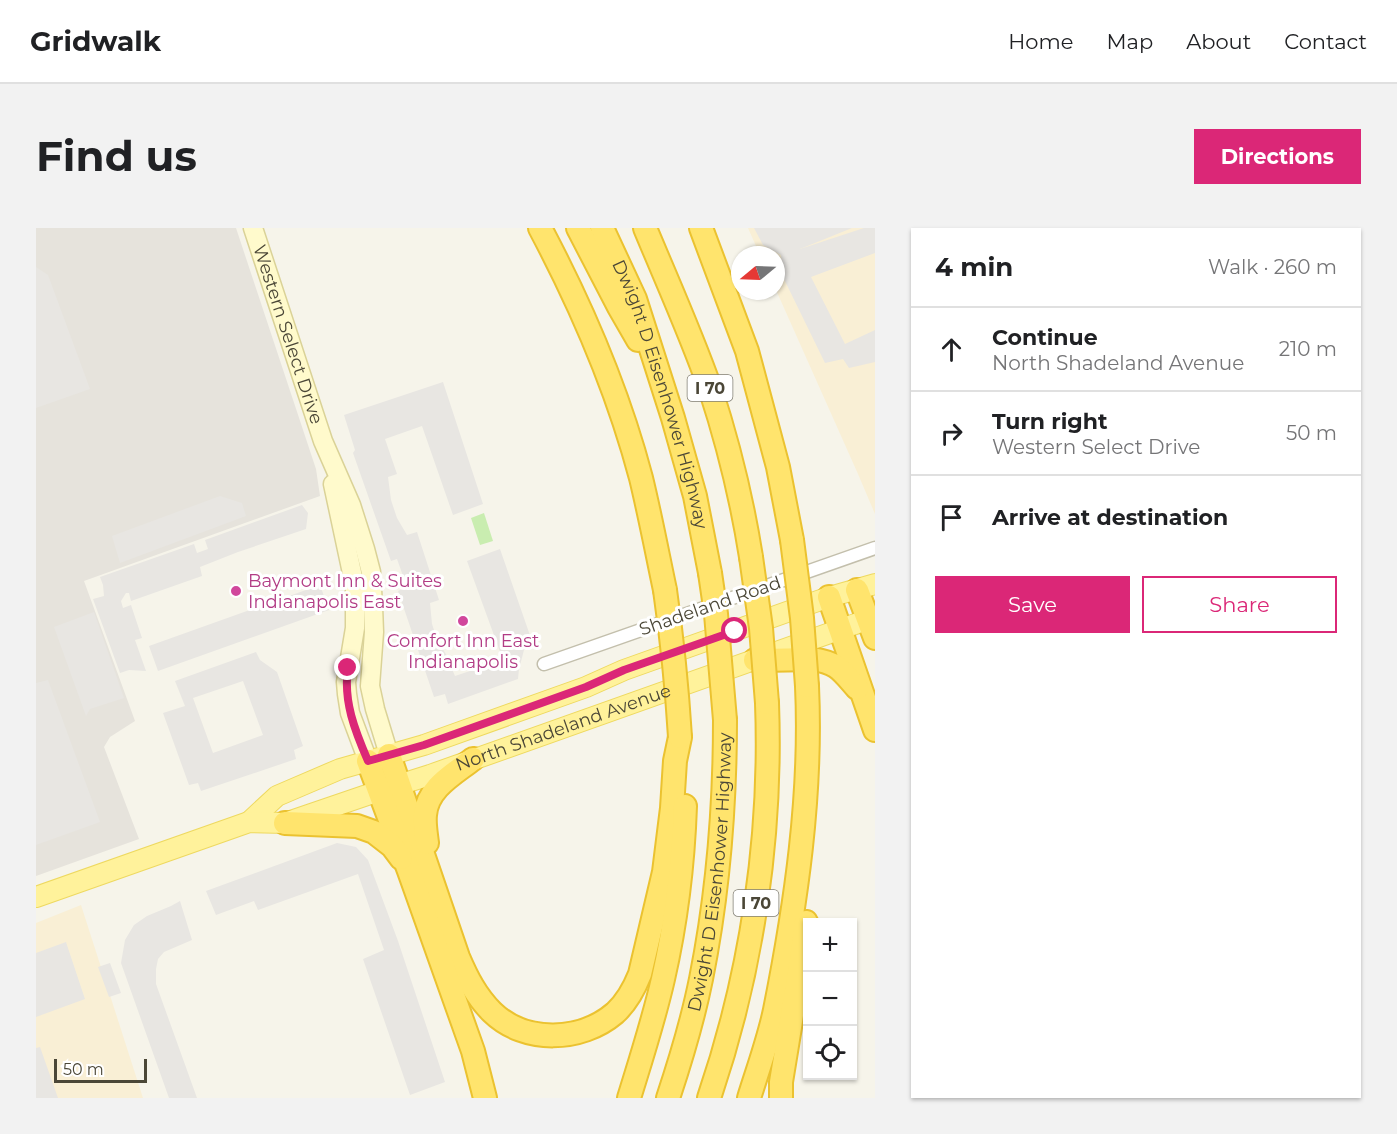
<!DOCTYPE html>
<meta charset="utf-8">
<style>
body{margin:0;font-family:Montserrat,sans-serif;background:#f2f2f2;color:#202124}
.controls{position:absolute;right:18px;bottom:18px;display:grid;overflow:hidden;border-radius:0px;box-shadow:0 2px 4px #0004}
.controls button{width:54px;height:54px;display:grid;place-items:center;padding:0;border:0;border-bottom:2px solid #e0e0e0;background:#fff;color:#202124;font:30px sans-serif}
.compass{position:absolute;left:695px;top:18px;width:54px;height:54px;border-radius:50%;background:#fff;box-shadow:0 2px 4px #0004;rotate:251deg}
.scale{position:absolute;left:18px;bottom:15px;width:93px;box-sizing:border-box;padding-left:6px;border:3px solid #4b4737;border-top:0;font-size:16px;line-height:21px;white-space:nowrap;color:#4b4737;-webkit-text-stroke:4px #fff;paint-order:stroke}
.stop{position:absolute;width:18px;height:18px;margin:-14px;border:4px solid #db2777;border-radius:50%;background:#fff}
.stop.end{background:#db2777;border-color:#fff;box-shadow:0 2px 6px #0008}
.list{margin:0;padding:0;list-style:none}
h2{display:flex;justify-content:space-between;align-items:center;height:78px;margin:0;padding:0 24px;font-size:26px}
h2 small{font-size:20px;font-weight:400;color:#757577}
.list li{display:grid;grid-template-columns:39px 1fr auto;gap:18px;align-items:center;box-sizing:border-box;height:84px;padding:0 24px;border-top:2px solid #e0e0e0}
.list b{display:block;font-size:22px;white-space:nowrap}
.list p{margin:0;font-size:20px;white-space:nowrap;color:#757577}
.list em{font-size:20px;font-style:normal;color:#757577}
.actions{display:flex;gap:12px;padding:18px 24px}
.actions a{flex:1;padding:14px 0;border:2px solid #db2777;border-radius:0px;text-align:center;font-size:21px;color:#db2777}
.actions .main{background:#db2777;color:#fff}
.icon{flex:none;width:33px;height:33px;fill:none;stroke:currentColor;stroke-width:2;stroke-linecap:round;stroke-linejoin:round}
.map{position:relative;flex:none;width:839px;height:870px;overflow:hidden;border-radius:0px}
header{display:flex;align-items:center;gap:36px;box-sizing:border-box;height:84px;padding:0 30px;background:#fff;border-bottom:2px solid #e0e0e0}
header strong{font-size:28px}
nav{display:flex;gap:33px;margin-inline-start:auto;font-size:21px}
.intro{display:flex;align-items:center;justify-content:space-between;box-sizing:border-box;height:144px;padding:0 36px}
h1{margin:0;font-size:42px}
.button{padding:15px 27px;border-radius:0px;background:#db2777;color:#fff;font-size:21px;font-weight:700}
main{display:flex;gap:36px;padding:0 36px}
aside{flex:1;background:#fff;border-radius:0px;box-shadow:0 2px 4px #0004}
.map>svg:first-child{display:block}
.commercial{fill:#f9efd5}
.industrial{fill:#e6e3dc}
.green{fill:#c9edb0}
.parking{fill:#e8e6e2;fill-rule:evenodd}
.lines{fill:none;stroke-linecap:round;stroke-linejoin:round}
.street-casing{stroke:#c3bfac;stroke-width:15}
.secondary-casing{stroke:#dad297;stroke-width:21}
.primary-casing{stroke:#eed960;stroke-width:22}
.highway-casing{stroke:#ebc230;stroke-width:26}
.street{stroke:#fff;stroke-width:12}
.secondary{stroke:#fffacc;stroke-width:18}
.primary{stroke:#fff29b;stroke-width:20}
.highway{stroke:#ffe46d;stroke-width:22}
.highway-bridge-casing{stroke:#ebc230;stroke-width:26;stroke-linecap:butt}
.highway-bridge{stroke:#ffe46d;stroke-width:22}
.route{stroke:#db2777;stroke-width:8}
.hotel-dot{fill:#d1479c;stroke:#fff;stroke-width:2}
.labels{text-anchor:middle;stroke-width:6;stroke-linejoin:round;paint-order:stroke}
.shield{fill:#fff;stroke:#817e73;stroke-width:1.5}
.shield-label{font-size:16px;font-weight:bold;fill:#4b4737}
.street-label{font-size:18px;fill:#4b4737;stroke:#fff}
.hotel-label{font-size:18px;fill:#b23c85;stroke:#fff;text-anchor:start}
</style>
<header>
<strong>Gridwalk</strong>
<nav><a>Home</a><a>Map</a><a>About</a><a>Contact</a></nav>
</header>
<div class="intro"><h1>Find us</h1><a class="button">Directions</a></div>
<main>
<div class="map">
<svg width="839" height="870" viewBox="0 0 839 870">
<rect width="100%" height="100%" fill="#f6f4ea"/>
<!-- commercial -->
<path class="commercial" d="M712 0H839V286L822 246 740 62V27H724Z
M45 677 107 870H0V695Z"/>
<!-- industrial -->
<path class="industrial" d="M0 0H200L280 241 284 268 48 353 99 493 74 509 68 519 103 611 0 648Z"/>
<!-- green -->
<path class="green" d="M448 285 457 313 444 317 435 290Z"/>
<!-- parking -->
<path class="parking" d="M718 0H816L764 21 828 0H839V25L775 49 809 116 839 102V134L813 140 807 131 789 135 747 49 745 27 727 17Z
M0 39 12 47 54 161 0 180Z
M407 154 447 276 417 287 386 198 349 211 361 246 352 249 355 272 361 290 371 307 381 304 403 372 394 375 396 396 401 411 411 428 426 438 416 441 419 448 467 432 431 333 464 321 498 419 488 422 483 441 482 451 412 476 409 466 398 469 362 363 371 359 361 331 355 333 317 225 319 222 308 187Z
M184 268 206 275 210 288 84 335 76 308Z
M266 277 272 285 270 301 202 324 164 339 166 348 95 373 93 365H90L85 373 87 380 95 377 106 410 99 412 110 443 93 442 84 445 57 371 68 368 67 357 64 349 158 316 161 325 172 321 169 312Z
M284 357 293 382 122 443 113 418Z
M58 384 88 470 54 481 50 488 18 399Z
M220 424 224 432 241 444 267 518 258 522 260 531 165 563 162 555 153 557 127 485 149 478 139 453ZM207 453 227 507 177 525 157 470Z
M12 452 64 594 0 617V455Z
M301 615 320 619 332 632 362 713 409 854 374 867 327 731 348 722 322 646 222 682 218 673 180 687 170 663Z
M144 673 156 712 128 724 122 731 120 741V756L161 870H133L85 735 89 712 98 697 111 688 135 678Z
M30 714 49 771 0 789V725Z
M74 735 85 765 73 769 62 739Z
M4 819 22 870H0V820Z"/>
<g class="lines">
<!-- street casing -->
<g class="street-casing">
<path id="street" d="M508 436 839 320"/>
</g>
<!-- secondary casing -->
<g class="secondary-casing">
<g id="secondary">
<path id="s1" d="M217 0 287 213 315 277 329 321 335 344 337 378 338 404 334 458 339 481 353 527"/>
<path d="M297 256 319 359V400L310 454 311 466 314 485 332 533"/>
</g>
</g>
<!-- primary casing -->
<g class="primary-casing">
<g id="primary">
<path d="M213 594 241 568 304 541 388 517 550 459 588 442 793 369 839 356"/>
<path id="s2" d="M0 669 213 594 249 595 334 566 394 547 839 389"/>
</g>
</g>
<!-- highway casing -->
<g class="highway-casing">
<g id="highway">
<path d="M504 0C546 79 582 163 605 250 614 287 621 324 629 362"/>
<path d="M542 0 583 79 602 112"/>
<path id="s3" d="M566 0 599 71 637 190 659 268 674 345"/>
<path d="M609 0C631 53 655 106 674 160 692 215 706 272 715 329"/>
<path d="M665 0 711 123 742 239 756 312"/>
<path d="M821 362 839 410"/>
<path d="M793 369 839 502"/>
<path d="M719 432 777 431C802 435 805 442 821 460"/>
<path d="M353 527 422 729C431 750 440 768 456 784 489 816 545 814 579 785 591 774 598 761 604 746L628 644 636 580 639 533 644 509"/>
<path d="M332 533 373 643 437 823 449 870"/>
<path d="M249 595 321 598 338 604 356 618 365 630"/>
<path d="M391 615C390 606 388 596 389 587 391 560 418 546 437 531"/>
<path d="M593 870C605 831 618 791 627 751 640 694 647 636 649 578"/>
<path id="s4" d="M632 870C645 831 657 791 665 751 682 666 689 578 689 492"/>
<path d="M673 870C716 744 736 608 731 475"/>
<path d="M713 870C722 841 733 811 739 782 760 676 776 567 771 458"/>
<path d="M745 870V854L765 732 770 694"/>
</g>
</g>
<!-- street -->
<use href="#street" class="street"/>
<!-- secondary -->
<use href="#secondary" class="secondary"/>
<!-- primary -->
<use href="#primary" class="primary"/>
<!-- highway -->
<use href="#highway" class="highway"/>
<!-- highway-bridge casing -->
<g class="highway-bridge-casing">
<path id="highway-bridge" d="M756 312 766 390 771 458
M715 329 725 400 731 475
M674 345 680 386 689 492
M629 362C636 411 641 460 644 509"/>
</g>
<!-- highway-bridge -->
<use href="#highway-bridge" class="highway-bridge"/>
</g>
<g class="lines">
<!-- route -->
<path class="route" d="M312 440C307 473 319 503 332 533L388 517 550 459 588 442 699 403"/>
</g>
<!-- markers -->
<g class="hotel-dot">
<circle cx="200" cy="363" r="6"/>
<circle cx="427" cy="393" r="6"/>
</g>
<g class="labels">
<!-- shield labels -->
<g class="shield">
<rect x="651.5" y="147" width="45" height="26" rx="4.5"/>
<rect x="697.5" y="662" width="45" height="26" rx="4.5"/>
</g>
<g class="shield-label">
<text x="674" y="166">I 70</text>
<text x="720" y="681">I 70</text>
</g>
<!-- street labels -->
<g class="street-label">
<text dy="6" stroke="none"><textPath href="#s1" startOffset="112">Western Select Drive</textPath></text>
<text dy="6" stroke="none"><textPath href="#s3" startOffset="177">Dwight D Eisenhower Highway</textPath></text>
<text transform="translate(674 378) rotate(-19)" y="6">Shadeland Road</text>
<text dy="6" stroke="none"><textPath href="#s2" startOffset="556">North Shadeland Avenue</textPath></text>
<text dy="6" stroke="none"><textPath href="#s4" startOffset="231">Dwight D Eisenhower Highway</textPath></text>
</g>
<!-- hotel labels -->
<g class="hotel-label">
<text x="212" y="359">Baymont Inn &amp; Suites<tspan x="212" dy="21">Indianapolis East</tspan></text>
<text x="427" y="419" text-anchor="middle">Comfort Inn East<tspan x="427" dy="21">Indianapolis</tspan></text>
</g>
</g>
</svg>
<div class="controls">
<button>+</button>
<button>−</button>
<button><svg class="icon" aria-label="locate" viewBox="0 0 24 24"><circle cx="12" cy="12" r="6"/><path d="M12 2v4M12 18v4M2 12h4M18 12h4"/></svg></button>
</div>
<svg class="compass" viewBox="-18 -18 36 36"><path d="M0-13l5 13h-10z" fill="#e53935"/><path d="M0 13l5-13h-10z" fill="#757577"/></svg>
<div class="scale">50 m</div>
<div class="stop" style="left:699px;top:403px"></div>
<div class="stop end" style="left:312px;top:440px"></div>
</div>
<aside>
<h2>4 min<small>Walk · 260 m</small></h2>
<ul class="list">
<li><svg class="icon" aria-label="ahead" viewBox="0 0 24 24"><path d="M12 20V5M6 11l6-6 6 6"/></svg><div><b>Continue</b><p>North Shadeland Avenue</p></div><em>210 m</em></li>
<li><svg class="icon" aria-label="right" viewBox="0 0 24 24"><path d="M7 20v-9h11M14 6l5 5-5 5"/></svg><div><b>Turn right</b><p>Western Select Drive</p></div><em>50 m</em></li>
<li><svg class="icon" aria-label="arrive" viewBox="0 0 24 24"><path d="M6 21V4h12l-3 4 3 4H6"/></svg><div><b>Arrive at destination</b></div></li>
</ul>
<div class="actions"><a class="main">Save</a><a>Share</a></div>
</aside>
</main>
